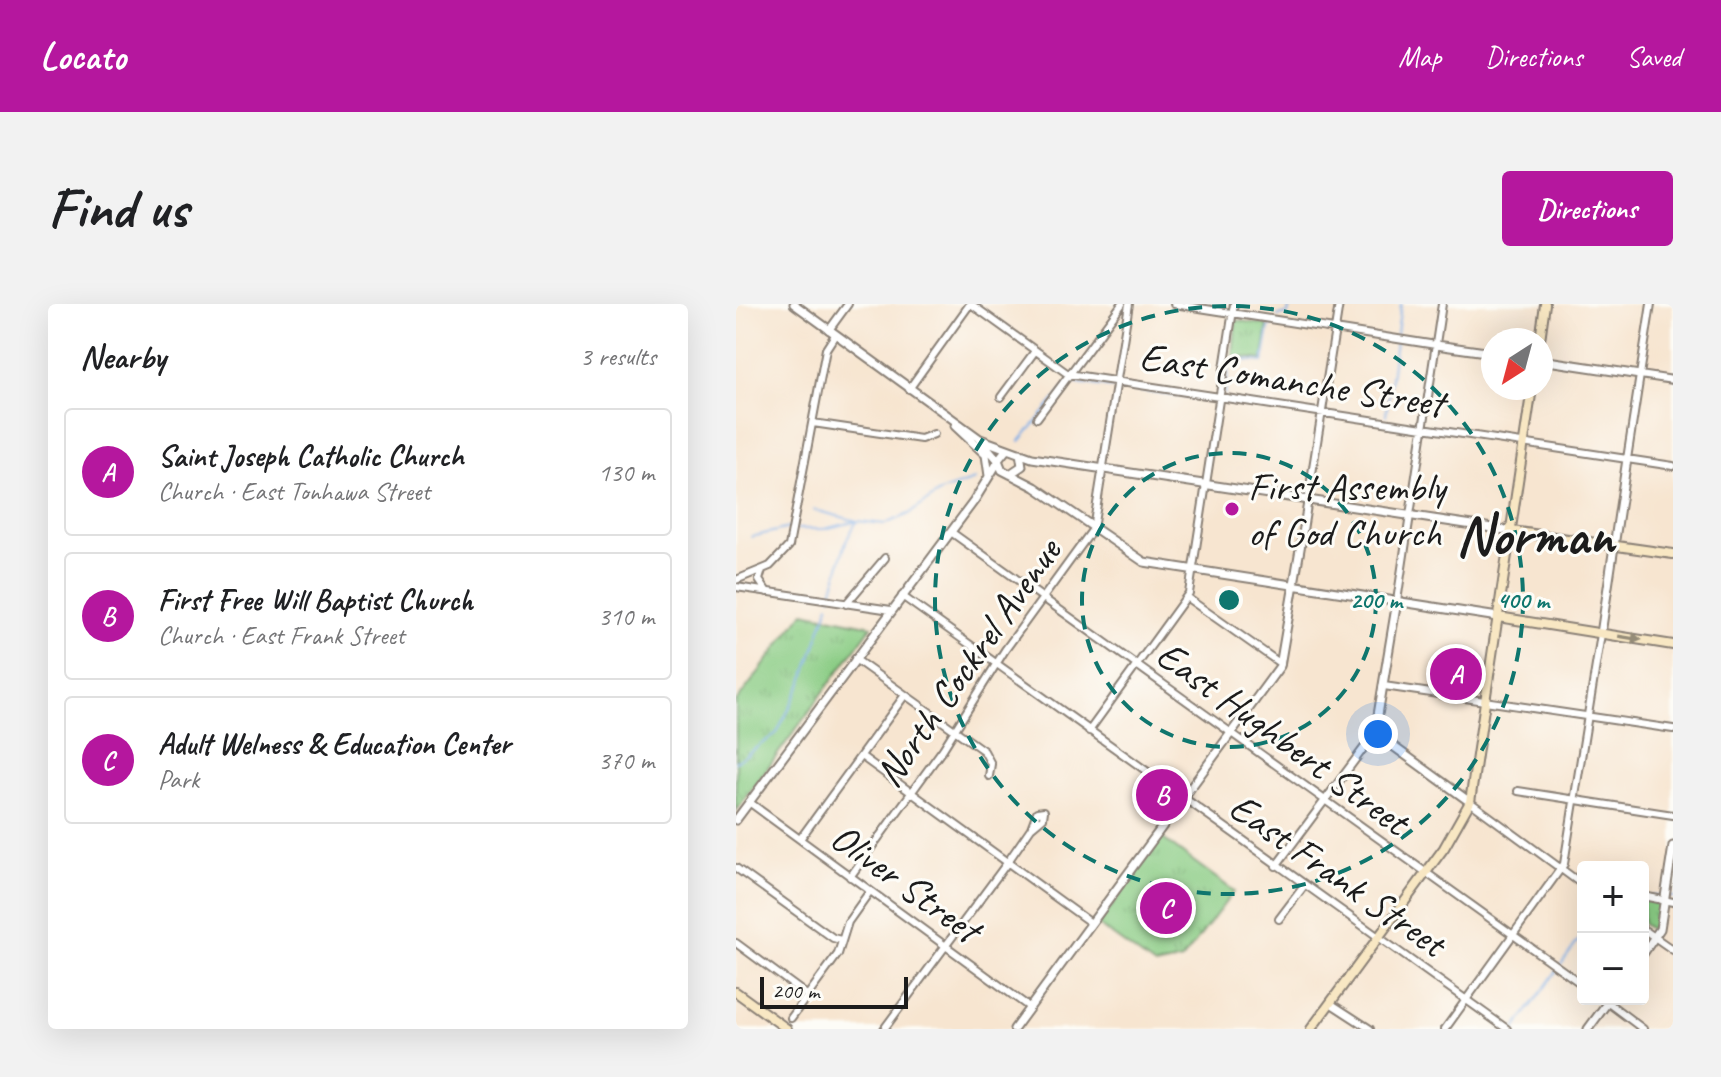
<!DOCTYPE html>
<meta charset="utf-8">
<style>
body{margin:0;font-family:Caveat,sans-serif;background:#f2f2f2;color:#202124}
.controls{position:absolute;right:24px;bottom:24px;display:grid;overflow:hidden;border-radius:8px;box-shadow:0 8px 32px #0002}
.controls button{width:72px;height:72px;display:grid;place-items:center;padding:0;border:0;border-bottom:2px solid #e0e0e0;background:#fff;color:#202124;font:40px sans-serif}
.compass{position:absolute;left:745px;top:24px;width:72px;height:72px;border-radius:50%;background:#fff;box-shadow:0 8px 32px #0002;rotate:216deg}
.scale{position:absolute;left:24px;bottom:20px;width:148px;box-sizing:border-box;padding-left:8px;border:4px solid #1c1c1c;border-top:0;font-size:22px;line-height:28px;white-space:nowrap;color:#1c1c1c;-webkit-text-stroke:6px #fdfcf7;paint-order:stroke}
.you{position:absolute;left:642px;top:430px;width:28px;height:28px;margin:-20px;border:6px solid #fff;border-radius:50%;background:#1a73e8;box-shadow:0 0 0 12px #1a73e833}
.badge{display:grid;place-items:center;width:52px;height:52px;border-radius:50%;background:#b5179e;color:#fff;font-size:26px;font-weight:700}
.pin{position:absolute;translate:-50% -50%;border:4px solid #fff;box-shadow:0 2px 8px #0006}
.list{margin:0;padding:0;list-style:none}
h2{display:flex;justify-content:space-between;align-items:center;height:104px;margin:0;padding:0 32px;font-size:34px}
h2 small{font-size:26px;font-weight:400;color:#757577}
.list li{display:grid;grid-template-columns:52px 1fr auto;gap:24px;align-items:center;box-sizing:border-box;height:128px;margin:0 16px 16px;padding:0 16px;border:2px solid #e0e0e0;border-radius:8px}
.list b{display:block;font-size:30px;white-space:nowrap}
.list p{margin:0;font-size:26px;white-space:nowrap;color:#757577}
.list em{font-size:26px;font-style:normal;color:#757577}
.map{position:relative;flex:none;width:937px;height:725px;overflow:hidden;border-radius:8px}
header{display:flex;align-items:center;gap:48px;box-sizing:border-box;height:112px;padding:0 40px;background:#b5179e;color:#fff}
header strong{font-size:38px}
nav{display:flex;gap:44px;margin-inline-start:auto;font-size:28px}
.intro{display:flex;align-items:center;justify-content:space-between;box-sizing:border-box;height:192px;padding:0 48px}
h1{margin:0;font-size:56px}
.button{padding:20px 36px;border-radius:8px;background:#b5179e;color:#fff;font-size:28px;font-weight:700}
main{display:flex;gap:48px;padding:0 48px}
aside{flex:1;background:#fff;border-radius:8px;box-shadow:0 8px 32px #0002}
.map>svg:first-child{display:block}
.park{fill:url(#park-tufts);stroke:#537450;stroke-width:2}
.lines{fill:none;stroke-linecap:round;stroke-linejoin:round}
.stream{stroke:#7aace6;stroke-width:2}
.minor-casing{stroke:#8a8076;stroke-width:10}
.tertiary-casing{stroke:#8a8076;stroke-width:11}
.secondary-casing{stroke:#8a8076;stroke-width:12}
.minor{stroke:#fff;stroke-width:6}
.tertiary{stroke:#fff;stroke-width:7}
.secondary{stroke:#f8e7c3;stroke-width:8}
.oneway{fill:#958c78}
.ring{fill:none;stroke:#0f766e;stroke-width:4;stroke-dasharray:14 10}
.poi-dot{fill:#b5179e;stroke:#fdfcf7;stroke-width:3}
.labels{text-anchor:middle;stroke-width:6;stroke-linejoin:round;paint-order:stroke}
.street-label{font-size:40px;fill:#1c1c1c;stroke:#fdfcf7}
.poi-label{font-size:40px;fill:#1c1c1c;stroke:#fdfcf7;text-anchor:start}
.town-label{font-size:56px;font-weight:bold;fill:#1c1c1c;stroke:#fdfcf7}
.centre{fill:#0f766e;stroke:#fdfcf7;stroke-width:4}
.ring-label{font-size:24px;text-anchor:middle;font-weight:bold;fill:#0f766e;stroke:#fdfcf7;stroke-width:6;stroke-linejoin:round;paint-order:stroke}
</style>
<header>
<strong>Locato</strong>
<nav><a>Map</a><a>Directions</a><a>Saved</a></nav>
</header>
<div class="intro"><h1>Find us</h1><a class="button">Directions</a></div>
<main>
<aside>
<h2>Nearby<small>3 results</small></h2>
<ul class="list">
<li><span class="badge">A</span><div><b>Saint Joseph Catholic Church</b><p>Church · East Tonhawa Street</p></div><em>130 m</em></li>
<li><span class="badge">B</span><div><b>First Free Will Baptist Church</b><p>Church · East Frank Street</p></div><em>310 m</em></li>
<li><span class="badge">C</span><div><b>Adult Welness &amp; Education Center</b><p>Park</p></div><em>370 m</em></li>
</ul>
</aside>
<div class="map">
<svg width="937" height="725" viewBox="0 0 937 725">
<defs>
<pattern id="park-tufts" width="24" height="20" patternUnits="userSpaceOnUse" patternTransform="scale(2)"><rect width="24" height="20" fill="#8acc84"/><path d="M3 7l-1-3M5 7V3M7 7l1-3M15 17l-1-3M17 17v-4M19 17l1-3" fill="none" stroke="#76af71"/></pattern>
</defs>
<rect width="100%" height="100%" fill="#fdfcf7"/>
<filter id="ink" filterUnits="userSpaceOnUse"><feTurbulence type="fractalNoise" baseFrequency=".0125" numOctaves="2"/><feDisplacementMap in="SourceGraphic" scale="16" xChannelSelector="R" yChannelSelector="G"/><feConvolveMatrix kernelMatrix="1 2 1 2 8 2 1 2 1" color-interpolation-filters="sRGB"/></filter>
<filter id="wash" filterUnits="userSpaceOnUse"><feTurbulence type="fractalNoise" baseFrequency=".006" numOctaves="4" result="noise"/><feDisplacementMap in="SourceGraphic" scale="32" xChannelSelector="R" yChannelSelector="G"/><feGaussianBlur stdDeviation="1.8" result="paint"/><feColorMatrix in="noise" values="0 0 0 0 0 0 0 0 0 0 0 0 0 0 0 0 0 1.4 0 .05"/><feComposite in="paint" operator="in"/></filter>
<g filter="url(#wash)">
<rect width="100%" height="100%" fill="#f7e5d0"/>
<!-- park -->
<path class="park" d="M500 16 532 21 527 56 497 52Z
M68 308 136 322 0 507V398Z
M426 534 498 587 446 656 419 662 362 621Z
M907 595 925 601 917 627 907 620Z"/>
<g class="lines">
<!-- stream -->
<path class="stream" d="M542 12 552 10 554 0
M534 23 540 20
M489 90 494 55 527 58 533 24
M650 111 665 0
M284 137 334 78 479 97
M78 206 121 217 110 237 95 293
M61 225H88L121 217 149 220 173 210 206 187 239 176
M15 233 53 224
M0 458 41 429 67 377 93 301
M915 591 937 593
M779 725 847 630"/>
</g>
</g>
<g filter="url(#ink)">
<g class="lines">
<!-- minor casing -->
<g class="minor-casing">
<path id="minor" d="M235 0 332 70 937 162
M438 0 700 41
M93 26 112 0
M904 71 937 76
M173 85 234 0
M265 93 299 47
M301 114 386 0
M77 119 185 135 198 130
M891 155 915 0
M215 228 847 681
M565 239 603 0
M26 266 23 276 31 288
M0 276 34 262 53 242 90 45 99 31
M0 283 155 306
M166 292 771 725
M450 293 545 360
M661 297 706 0
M110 300 149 254
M119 355 248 447 255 460 253 472
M648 382 937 425
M353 427 453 289 498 0
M125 452 355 619
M782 487 937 511
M13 498 293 703
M734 498 847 581
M64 535 169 391
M540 562 639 429
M0 564 97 634 105 636
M114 573 207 445 269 346 357 225 393 0
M907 592 937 598
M543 615 568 582
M907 625 937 646
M0 639 72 692
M867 695 907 725
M594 699 634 725
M55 714 102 650 112 618 134 587
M148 725 271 559 295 524 301 508 308 507 307 514 295 524
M709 725 828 560 865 330"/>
</g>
<!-- tertiary casing -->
<g class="tertiary-casing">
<path id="tertiary" d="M58 0 244 135 262 156
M700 41 757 49
M805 56 904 71
M219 122 250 151 253 172
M244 135 296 154 776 227
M270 146 262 156 266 166 299 183 408 258 762 313
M274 170 286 162 284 149
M661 297 639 429 734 498
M865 330 891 155
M0 516 238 197 262 158
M907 650 924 625 937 542
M278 725 544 362 565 239
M852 725 874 695"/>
</g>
<!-- secondary casing -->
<g class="secondary-casing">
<path id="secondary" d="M804 36 809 0
M776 227 937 250
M762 313 937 341
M0 688 51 725
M575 725 708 544 734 498 796 84"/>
</g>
<!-- minor -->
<use href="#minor" class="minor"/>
<!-- tertiary -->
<use href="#tertiary" class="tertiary"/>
<!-- secondary -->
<use href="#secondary" class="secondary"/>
</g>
<!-- one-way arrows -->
<defs><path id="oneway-solid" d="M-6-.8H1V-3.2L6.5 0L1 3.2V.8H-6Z" transform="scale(2)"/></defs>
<use class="oneway" href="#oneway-solid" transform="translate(894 334) rotate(9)"/>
</g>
<!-- distance rings -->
<g class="ring">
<circle cx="493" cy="296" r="147"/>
<circle cx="493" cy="296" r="294"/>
</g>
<!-- markers -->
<circle class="poi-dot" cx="496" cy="205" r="8"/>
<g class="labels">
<!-- street labels -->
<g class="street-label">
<text transform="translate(556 75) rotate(9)" y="14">East Comanche Street</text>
<text transform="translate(231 358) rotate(-55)" y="14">North Cockrel Avenue</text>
<text transform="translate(547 433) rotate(36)" y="14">East Hughbert Street</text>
<text transform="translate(602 570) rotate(35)" y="14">East Frank Street</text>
<text transform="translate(170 578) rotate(36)" y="14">Oliver Street</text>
</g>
<!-- poi labels -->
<g class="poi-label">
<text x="512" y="196">First Assembly<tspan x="512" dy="46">of God Church</tspan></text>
</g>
<!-- town labels -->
<g class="town-label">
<text x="799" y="250">Norman</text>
</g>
</g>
<circle cx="493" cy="296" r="12" class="centre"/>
<g class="ring-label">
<text x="640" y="304">200 m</text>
<text x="787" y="304">400 m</text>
</g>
</svg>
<div class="controls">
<button>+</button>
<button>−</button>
</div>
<svg class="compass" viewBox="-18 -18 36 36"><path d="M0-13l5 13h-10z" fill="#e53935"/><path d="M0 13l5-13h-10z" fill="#757577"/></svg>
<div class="scale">200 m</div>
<div class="you"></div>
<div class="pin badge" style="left:720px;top:370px">A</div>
<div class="pin badge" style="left:426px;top:491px">B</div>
<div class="pin badge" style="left:430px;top:604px">C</div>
</div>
</main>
